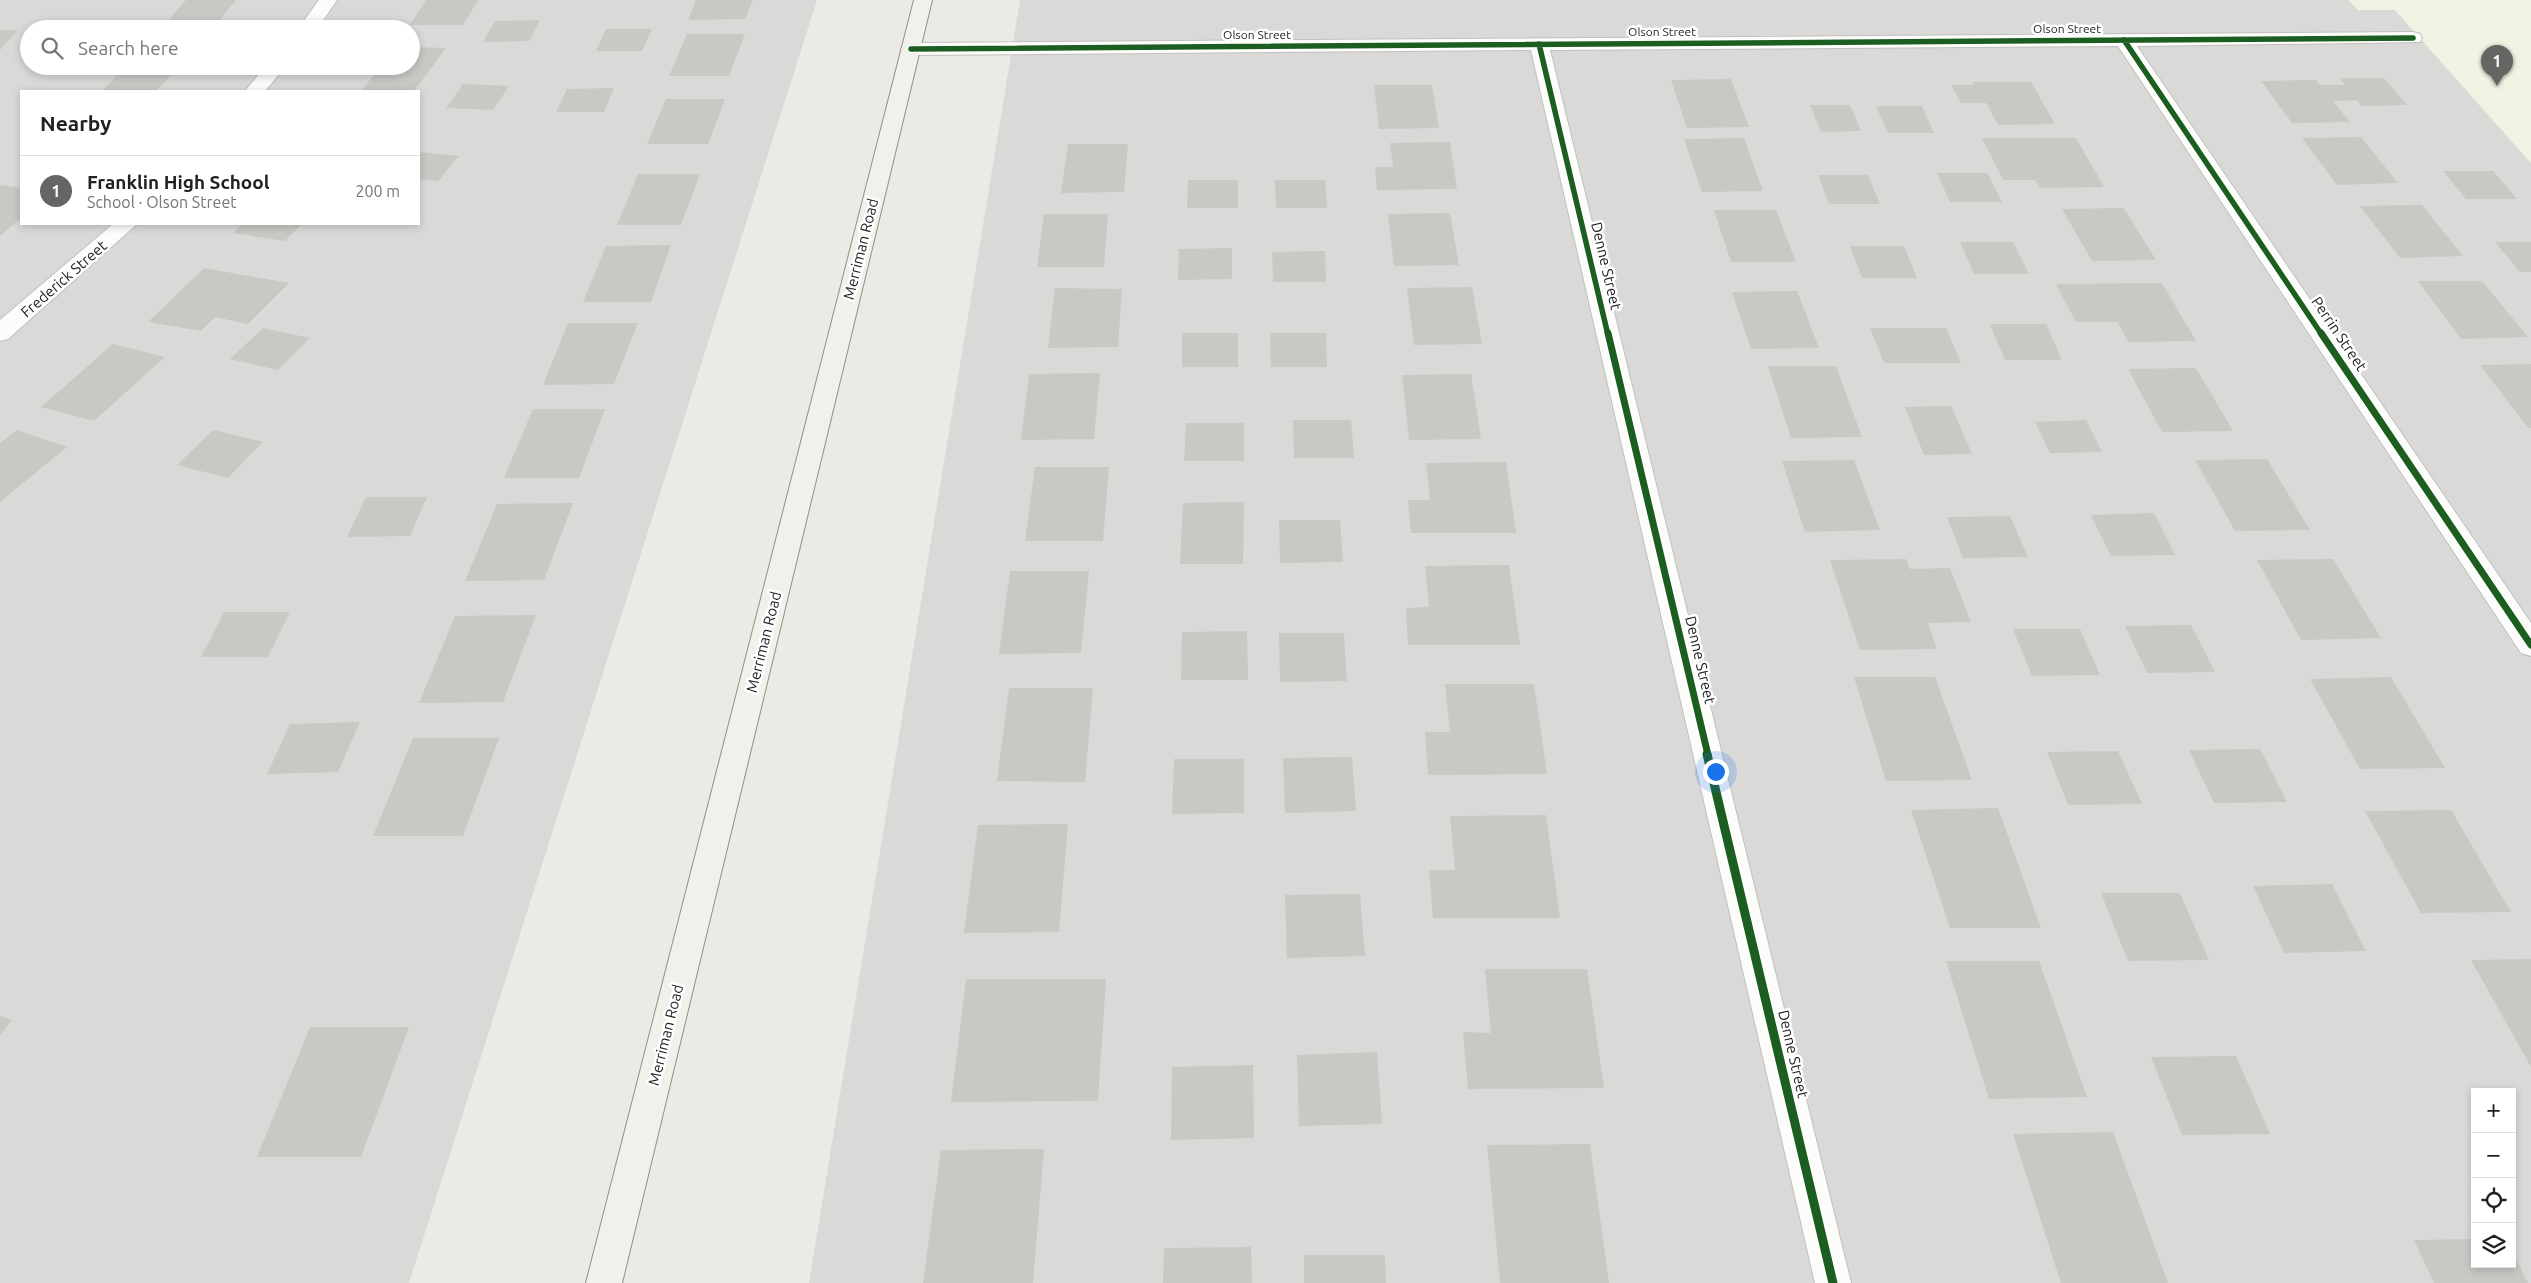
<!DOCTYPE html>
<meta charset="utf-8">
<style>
body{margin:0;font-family:Ubuntu,sans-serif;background:#f6f6f6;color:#202124}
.controls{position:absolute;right:15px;bottom:15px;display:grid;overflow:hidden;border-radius:0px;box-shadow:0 2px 8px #0003}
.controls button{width:45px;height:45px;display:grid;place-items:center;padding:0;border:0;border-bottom:1px solid #e0e0e0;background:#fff;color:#202124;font:25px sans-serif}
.you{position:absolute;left:1715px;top:771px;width:18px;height:18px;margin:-12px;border:4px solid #fff;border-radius:50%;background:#1a73e8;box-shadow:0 0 0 8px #1a73e833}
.badge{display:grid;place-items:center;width:32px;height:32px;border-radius:50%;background:#656563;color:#fff;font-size:16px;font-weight:700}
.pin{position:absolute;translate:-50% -41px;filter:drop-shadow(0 1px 2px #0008)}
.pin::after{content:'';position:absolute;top:26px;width:18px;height:15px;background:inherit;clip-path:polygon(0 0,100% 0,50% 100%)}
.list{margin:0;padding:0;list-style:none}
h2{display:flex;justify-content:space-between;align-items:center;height:65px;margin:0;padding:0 20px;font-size:21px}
h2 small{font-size:16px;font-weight:400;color:#757577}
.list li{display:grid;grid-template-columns:32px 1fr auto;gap:15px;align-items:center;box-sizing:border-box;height:70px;padding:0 20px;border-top:1px solid #e0e0e0}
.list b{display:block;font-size:19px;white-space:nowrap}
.list p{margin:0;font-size:16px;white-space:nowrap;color:#757577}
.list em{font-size:16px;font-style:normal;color:#757577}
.icon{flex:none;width:28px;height:28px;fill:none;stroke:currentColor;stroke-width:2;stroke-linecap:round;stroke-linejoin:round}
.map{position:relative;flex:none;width:2531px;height:1283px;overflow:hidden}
.search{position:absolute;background:#fff;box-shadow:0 2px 8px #0003;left:20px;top:20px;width:400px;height:55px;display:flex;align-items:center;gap:12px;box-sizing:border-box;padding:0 18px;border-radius:28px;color:#757577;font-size:19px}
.panel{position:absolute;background:#fff;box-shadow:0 2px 8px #0003;left:20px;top:90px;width:400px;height:135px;border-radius:0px}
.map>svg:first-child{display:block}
.residential{fill:#dad9d7;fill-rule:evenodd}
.education{fill:#f1f3e2}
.building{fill:#c9c8c5}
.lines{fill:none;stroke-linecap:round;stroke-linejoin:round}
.street-casing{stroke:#c1c0be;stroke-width:2}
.secondary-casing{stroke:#8e9280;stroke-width:2}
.street{fill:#fcfcfb;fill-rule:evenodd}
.secondary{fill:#f0f1eb;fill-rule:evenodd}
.cycleway-far2-casing{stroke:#fff;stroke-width:8}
.cycleway-far1-casing{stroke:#fff;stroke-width:10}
.cycleway-casing{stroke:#fff;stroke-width:12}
.cycleway-far2{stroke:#1b5e20;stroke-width:5.5}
.cycleway-far1{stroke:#1b5e20;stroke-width:7}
.cycleway{stroke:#1b5e20;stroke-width:9}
.labels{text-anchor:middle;stroke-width:5;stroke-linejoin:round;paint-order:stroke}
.far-street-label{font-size:12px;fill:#1d1d1d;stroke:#fff}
.street-label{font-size:15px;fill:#1d1d1d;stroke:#fff}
</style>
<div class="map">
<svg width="2531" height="1283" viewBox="0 0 2531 1283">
<rect width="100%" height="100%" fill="#ebeae6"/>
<!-- residential -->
<path class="residential" d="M0 0H817L409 1283H0ZM29 29H411V66H29ZM21 91H419V224H21Z
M1020 0H2349L2358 10H2395L2531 163V1283H809ZM2475 1092H2512V1264H2475Z"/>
<!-- education -->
<path class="education" d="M2349 0H2531V163L2395 10H2358Z"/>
<!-- building -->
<path class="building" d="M186 0H236L212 29H161Z
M426 0H478L463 25H410Z
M696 0H753L745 19 688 20Z
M540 20 529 41 483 42 495 21Z
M606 29H652L642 51H596Z
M0 30H18L0 50Z
M687 34H745L729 76H669Z
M411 47 446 48 414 91 362 90 381 66H411Z
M126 66H179L156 91H102Z
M2340 78H2384L2407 105 2361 106 2357 100 2333 101 2350 122 2292 123 2261 81 2316 80 2320 85H2345Z
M1731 79 1749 127 1687 128 1671 80Z
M1972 82H2031L2055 124 1998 125 1986 103H1961L1951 85H1974Z
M463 84 509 86 493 110 446 108Z
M1374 85H1432L1439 128 1379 129Z
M614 88 604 112H556L567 89Z
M666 99H725L708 144H647Z
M1810 105H1850L1861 131 1821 132Z
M1876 106H1922L1934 133H1888Z
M2361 137 2398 183 2337 185 2302 138Z
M1744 138 1763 191 1702 192 1684 139Z
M1982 138H2076L2104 187 2040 188 2035 180H2003Z
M1450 142 1457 189 1377 190 1375 167H1393L1390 143Z
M1068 144H1128L1124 192 1061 193Z
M419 152 459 156 438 181 419 179Z
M2443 171H2493L2517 199H2466Z
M1937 173H1987L2002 202H1950Z
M638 174H700L681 225H617Z
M1818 175H1868L1880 204H1829Z
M1188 180H1238V208H1187Z
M1275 180H1325L1327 208H1276Z
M2 185 21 188V218L0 236V186Z
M2422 205 2463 256 2400 258 2360 206Z
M2124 208 2156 260 2092 261 2062 209Z
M1714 210H1776L1796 262H1731Z
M1450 213 1459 265 1394 266 1388 214Z
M1044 214H1108L1104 267H1037Z
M242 224H302L285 241 233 233Z
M1960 242H2013L2029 274H1974Z
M2495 242H2531V272H2520Z
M671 245 651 302H583L606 246Z
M1850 246H1904L1917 278H1862Z
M1232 248V279L1178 280 1179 249Z
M1325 251 1326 282H1273L1272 252Z
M204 268 289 283 248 324 215 317 201 331 148 322Z
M2418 281H2482L2528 337 2461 339Z
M2162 283 2196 341 2128 342 2118 322H2076L2056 284Z
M1472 287 1482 344 1414 345 1407 288Z
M1055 288 1122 289 1118 347 1048 348Z
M1797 291 1819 348 1751 349 1732 292Z
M568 323H638L614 384 543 385Z
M1990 324H2046L2062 360H2005Z
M263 328 310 338 278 370 230 359Z
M1870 328H1946L1961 363H1884Z
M1182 333H1238V367H1182Z
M1270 333H1326L1327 367H1271Z
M113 344 165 357 94 421 41 407Z
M2531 364V428H2528L2480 365Z
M1768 366H1836L1862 437 1791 438Z
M2196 368 2233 431 2162 432 2128 369Z
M1100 373 1094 439 1021 440 1029 374Z
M1471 374 1481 439 1409 440 1402 375Z
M1951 406 1972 454 1924 455 1905 407Z
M533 409H605L579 478H504Z
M1293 420H1351L1354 458H1294Z
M2086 420 2102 452 2050 453 2035 422Z
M1186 423H1244V461H1184Z
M17 430 67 447 0 502V443Z
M213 430 263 442 228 478 177 465Z
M2267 459 2310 530 2235 531 2195 460Z
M1854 460 1880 530 1805 532 1782 461Z
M1506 462 1516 533H1411L1408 500H1430L1426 463Z
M1035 467H1109L1103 541H1025Z
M366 497H427L410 536 347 537Z
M1244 502 1243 564H1180L1183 503Z
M573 503 544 580 465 581 497 504Z
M2154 513 2175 555 2111 556 2091 515Z
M2010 516 2028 557 1963 558 1947 517Z
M1279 520H1340L1343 562 1280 563Z
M1906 559 1910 569 1950 568 1971 622 1928 623 1937 649 1860 650 1830 560Z
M2333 559 2381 638 2301 640 2257 560Z
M1509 565 1520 645H1408L1406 608 1429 607 1425 566Z
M1010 571H1089L1081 653 999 654Z
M224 612H290L268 657H201Z
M536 615 503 702 419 703 455 616Z
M2191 625 2215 672 2147 673 2125 626Z
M2013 629H2080L2100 675 2032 676Z
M1247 631 1248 680H1181L1182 632Z
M1279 633H1344L1347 681 1280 682Z
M1854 677H1935L1972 780 1886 781Z
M2391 677 2445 768 2360 769 2310 679Z
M1445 684H1534L1547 774 1428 775 1425 732H1450Z
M1009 688H1093L1085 782 997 781Z
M360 722 338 772 267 774 290 724Z
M413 738H499L463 836H373Z
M2260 749 2287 802 2214 803 2189 750Z
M2118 751 2142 804 2068 805 2047 752Z
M1352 757 1356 811 1285 813 1283 758Z
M1174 759H1244V813L1172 814Z
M1998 808 2041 928H1950L1911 810Z
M2451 810 2511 912 2421 913 2365 811Z
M1546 815 1560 918H1433L1429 870H1455L1450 816Z
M1068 824 1059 932 964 933 978 825Z
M2332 884 2366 951 2284 953 2253 886Z
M2101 893H2180L2209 960 2128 961Z
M1360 894 1365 956 1287 958 1285 895Z
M2531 959V1067L2471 960Z
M1946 961H2039L2087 1097 1989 1099Z
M1485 969H1587L1604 1088 1468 1089 1463 1032 1491 1033Z
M966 979H1106L1098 1101 951 1102Z
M0 1016 12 1020 0 1035Z
M310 1027H409L361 1157H257Z
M1377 1052 1382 1124 1299 1126 1297 1055Z
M2236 1056 2270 1134 2182 1135 2151 1057Z
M1253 1065 1254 1138 1171 1140 1172 1067Z
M2113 1132 2168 1283H2061L2013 1134Z
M1590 1144 1609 1283H1500L1487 1145Z
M1044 1149 1033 1283H923L941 1150Z
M2475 1239V1264H2512V1252L2528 1283H2434L2414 1240Z
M1251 1247 1252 1283H1163L1164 1248Z
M1304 1255H1385L1386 1283H1304Z"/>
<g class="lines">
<!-- street casing -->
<g class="street-casing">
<path id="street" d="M319 0H337L317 29H298Z
M2413 32 2420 34 2422 38 2420 42 2137 46 2531 623V656L2521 653 2118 46 1550 50 1851 1283H1815L1531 50 911 55 904 53 901 49 904 45 911 43Z
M266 66H286L265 91H245Z
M113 224H137L8 339 0 341V320Z"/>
</g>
<!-- secondary casing -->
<g class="secondary-casing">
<path id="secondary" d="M914 0H932L622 1283H586Z"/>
</g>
<!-- street -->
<use href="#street" class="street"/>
<!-- secondary -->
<use href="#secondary" class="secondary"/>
<!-- cycleway-far2 casing -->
<g class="cycleway-far2-casing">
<path id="cycleway-far2" d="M2124 40 2322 335
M1539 44 1608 335
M911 49 2413 38"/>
</g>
<!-- cycleway-far1 casing -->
<g class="cycleway-far1-casing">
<path id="cycleway-far1" d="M1608 333 1708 755
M2321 333 2531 645"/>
</g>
<!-- cycleway casing -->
<g class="cycleway-casing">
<path id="cycleway" d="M1707 754 1833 1283"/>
</g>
<!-- cycleway-far2 -->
<use href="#cycleway-far2" class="cycleway-far2"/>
<!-- cycleway-far1 -->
<use href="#cycleway-far1" class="cycleway-far1"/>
<!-- cycleway -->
<use href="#cycleway" class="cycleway"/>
</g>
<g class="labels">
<!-- far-street labels -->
<g class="far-street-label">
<text x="2067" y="33">Olson Street</text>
<text x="1662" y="36">Olson Street</text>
<text x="1257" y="39">Olson Street</text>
</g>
<!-- street labels -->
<g class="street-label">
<text transform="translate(861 249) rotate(-76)" y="5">Merriman Road</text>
<text transform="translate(1606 266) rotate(77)" y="5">Denne Street</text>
<text transform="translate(64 279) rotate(-41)" y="5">Frederick Street</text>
<text transform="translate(2339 334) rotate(56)" y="5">Perrin Street</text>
<text transform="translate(764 642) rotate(-76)" y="5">Merriman Road</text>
<text transform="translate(1700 660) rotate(77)" y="5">Denne Street</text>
<text transform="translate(666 1035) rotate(-76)" y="5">Merriman Road</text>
<text transform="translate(1793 1054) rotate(77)" y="5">Denne Street</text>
</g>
</g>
</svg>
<div class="controls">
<button>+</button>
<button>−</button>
<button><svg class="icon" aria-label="locate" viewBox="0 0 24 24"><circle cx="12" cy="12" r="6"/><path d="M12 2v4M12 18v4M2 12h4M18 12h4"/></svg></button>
<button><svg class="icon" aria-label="layers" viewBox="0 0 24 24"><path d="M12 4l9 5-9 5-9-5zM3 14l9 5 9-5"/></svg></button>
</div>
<div class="you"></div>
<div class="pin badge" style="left:2497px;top:86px">1</div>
<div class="search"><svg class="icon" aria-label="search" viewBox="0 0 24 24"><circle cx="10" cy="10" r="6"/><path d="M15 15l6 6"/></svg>Search here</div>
<section class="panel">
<h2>Nearby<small></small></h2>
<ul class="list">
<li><span class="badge">1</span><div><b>Franklin High School</b><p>School · Olson Street</p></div><em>200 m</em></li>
</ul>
</section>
</div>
